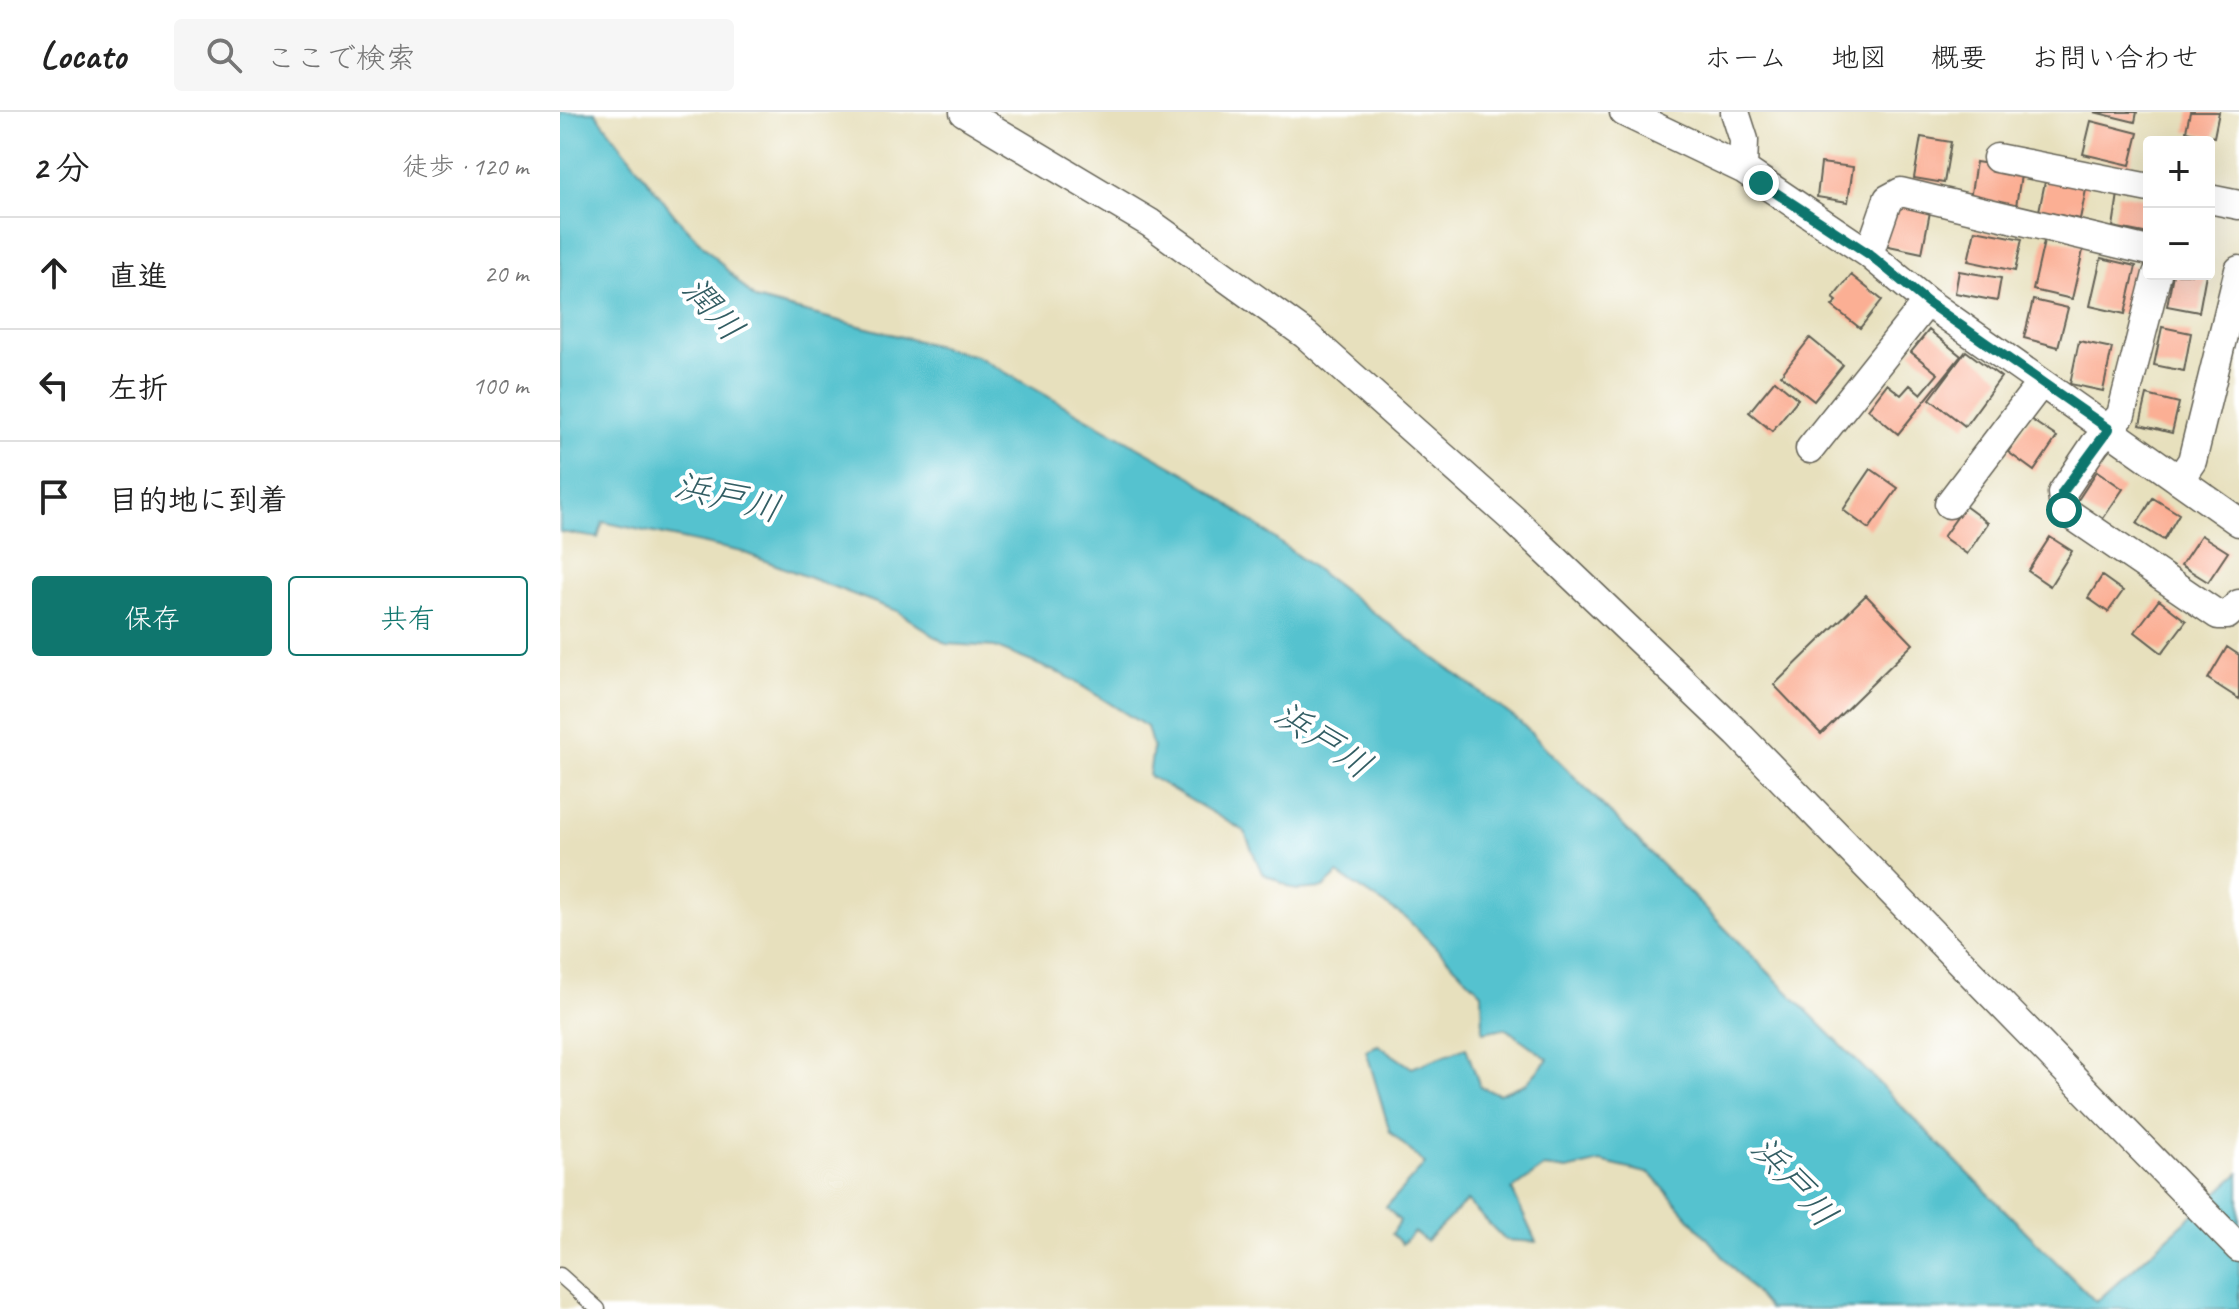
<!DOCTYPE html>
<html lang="ja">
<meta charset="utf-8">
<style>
body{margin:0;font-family:Caveat,"Klee One",sans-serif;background:#f6f6f6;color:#222}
.controls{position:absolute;right:24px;top:24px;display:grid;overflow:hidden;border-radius:8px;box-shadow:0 8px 32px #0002}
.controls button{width:72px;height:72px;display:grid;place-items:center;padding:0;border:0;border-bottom:2px solid #e0e0e0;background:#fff;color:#222;font:40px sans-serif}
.stop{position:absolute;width:24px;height:24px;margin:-18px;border:6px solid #0f766e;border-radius:50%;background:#fff}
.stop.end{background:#0f766e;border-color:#fff;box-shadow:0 2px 8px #0008}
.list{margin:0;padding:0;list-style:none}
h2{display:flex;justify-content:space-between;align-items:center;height:104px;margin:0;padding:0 32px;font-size:34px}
h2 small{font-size:26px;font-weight:400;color:#767676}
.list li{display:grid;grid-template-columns:52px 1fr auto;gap:24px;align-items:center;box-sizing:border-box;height:112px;padding:0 32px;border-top:2px solid #e0e0e0}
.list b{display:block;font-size:30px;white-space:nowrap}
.list em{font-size:26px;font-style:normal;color:#767676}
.actions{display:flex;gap:16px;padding:24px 32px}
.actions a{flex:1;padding:18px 0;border:2px solid #0f766e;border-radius:8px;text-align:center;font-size:28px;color:#0f766e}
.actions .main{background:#0f766e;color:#fff}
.icon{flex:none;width:44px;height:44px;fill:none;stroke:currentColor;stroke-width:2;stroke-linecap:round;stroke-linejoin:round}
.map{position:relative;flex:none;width:1679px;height:1197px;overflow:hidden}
header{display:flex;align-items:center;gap:48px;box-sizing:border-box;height:112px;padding:0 40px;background:#fff;border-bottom:2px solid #e0e0e0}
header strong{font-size:38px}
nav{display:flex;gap:44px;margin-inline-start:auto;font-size:28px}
.search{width:560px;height:72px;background:#f6f6f6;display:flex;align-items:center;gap:20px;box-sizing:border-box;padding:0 28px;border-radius:8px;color:#767676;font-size:30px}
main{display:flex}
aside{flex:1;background:#fff}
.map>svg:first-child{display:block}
.water{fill:#55c2cf;stroke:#386f76;stroke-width:2}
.building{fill:#fbaf94}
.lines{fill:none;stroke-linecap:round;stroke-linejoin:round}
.lane-casing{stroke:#636154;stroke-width:17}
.street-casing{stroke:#636154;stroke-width:31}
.lane{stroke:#fff;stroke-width:14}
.street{stroke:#fff;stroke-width:28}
.route{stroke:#0f766e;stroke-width:10}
.labels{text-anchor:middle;stroke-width:8;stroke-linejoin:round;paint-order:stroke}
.water-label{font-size:36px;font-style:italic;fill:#335e64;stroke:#fff}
</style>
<header>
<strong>Locato</strong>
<div class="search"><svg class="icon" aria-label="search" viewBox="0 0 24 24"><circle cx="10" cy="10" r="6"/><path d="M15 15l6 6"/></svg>ここで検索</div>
<nav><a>ホーム</a><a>地図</a><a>概要</a><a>お問い合わせ</a></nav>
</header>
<main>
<aside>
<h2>2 分<small>徒歩 · 120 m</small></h2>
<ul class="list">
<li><svg class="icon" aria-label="ahead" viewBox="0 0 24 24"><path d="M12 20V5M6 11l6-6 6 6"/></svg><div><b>直進</b></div><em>20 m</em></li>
<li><svg class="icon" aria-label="left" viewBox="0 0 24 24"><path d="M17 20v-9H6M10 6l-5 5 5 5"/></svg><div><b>左折</b></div><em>100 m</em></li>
<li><svg class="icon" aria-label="arrive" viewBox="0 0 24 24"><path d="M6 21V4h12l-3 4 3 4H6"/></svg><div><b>目的地に到着</b></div></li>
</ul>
<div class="actions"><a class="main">保存</a><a>共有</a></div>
</aside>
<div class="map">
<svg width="1679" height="1197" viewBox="0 0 1679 1197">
<rect width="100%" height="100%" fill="#fff"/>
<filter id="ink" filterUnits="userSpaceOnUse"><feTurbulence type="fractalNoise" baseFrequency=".0125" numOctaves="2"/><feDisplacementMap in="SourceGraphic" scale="16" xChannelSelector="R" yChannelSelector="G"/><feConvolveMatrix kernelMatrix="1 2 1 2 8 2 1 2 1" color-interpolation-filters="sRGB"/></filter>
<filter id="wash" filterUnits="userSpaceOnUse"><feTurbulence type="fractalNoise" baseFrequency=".006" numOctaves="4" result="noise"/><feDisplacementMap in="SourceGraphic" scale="32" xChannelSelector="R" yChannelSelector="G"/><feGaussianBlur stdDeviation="1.8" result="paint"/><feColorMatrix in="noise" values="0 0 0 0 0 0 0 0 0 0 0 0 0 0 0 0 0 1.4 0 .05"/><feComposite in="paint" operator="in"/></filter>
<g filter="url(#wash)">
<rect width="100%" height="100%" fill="#e7e0bd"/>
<!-- water -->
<path class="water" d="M0 0H35L116 105 195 187 416 244 632 365 960 610 1536 1190 1679 1061V1197H1209L1091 1062 1040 1050 1007 1058 984 1055 952 1078 976 1130 945 1128 907 1089 866 1129 854 1120 842 1132 832 1122 840 1109 826 1095 865 1052 830 1020 806 938 818 933 852 956 906 935 920 975 939 982 967 971 988 947 945 916 923 920 922 881 846 806 778 762 763 776 736 778 702 761 684 719 589 664 593 636 587 615 506 564 435 535 386 532 337 499 182 440 43 410 38 426 0 420Z"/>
<g id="blocks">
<!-- building -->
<path class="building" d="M1534 0H1577L1575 10Z
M1630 0H1659L1654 25 1626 19Z
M1531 9 1578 21 1570 53 1523 42Z
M1361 25 1391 30 1384 71 1354 66Z
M1416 50 1462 57 1456 94 1410 87Z
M1261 51 1293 55 1288 90 1257 85Z
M1486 65 1527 73 1520 107 1479 99Z
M1558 82 1589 87V122L1553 115Z
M1332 92 1370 100 1362 141 1324 133Z
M1415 118 1462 127 1455 159 1408 149Z
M1485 125 1524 134 1512 187 1473 178Z
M1541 146 1576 154 1565 202 1530 194Z
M1399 159 1441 166 1437 189 1395 181Z
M1613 162H1646L1639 200 1607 194Z
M1291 163 1322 188 1300 216 1272 194 1277 189 1273 186Z
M1473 188 1508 196 1498 235 1464 226Z
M1602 215 1631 221 1624 259 1594 253Z
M1369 218 1401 244 1338 322 1308 297 1327 272 1341 283 1350 273 1361 282 1378 262 1351 240Z
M1250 226 1283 253 1254 289 1221 263Z
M1519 229 1552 236 1543 279 1510 272Z
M1406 239 1441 265 1405 314 1370 287Z
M1215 268 1238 287 1212 319 1189 300Z
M1587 283 1619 291 1612 321 1580 313Z
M1470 307 1497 325 1474 359 1448 340Z
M1311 357 1338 376 1309 417 1283 398Z
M1537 359 1563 377 1542 408 1516 391Z
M1593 386 1619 402 1604 428 1577 412Z
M1405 394 1428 411 1407 442 1383 425Z
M1641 423 1668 440 1648 470 1621 453Z
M1490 425 1512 439 1490 474 1468 459Z
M1542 464 1563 479 1548 500 1528 486Z
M1306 483 1353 532 1261 622 1214 573Z
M1599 488 1626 509 1602 541 1575 520Z
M1667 535 1679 543V587L1648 567Z"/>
</g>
</g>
<g filter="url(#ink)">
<use href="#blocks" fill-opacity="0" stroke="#636154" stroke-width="2"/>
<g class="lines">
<!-- lane casing -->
<g class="lane-casing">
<path id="lane" d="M0 1163 38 1197"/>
</g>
<!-- street casing -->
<g class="street-casing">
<path id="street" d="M404 0 590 111 746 223 954 408 1178 622 1679 1136
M1064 0 1183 57
M1175 0 1184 28 1183 57 1309 142 1367 190 1679 410
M1437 46 1589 76
M1649 87 1679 93
M1309 142 1328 87 1341 80 1589 139
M1597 162 1561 303 1535 332 1502 381 1504 398 1658 503H1667L1679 492
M1250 337 1367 190
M1619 368 1632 349 1679 158
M1389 392 1481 271"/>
</g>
<!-- lane -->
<use href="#lane" class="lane"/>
<!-- street -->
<use href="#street" class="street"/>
</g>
</g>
<g class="lines" filter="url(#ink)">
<!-- route -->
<path class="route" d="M1201 71 1309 142 1367 190 1549 317 1502 381 1504 398"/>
</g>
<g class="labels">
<!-- water labels -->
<g class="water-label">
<text transform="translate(154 196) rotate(48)" y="13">潤川</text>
<text transform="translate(168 384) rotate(14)" y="13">浜戸川</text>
<text transform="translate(764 627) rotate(34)" y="13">浜戸川</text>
<text transform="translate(1235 1069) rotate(48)" y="13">浜戸川</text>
</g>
</g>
</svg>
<div class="controls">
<button>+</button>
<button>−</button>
</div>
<div class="stop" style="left:1504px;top:398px"></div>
<div class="stop end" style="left:1201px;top:71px"></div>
</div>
</main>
